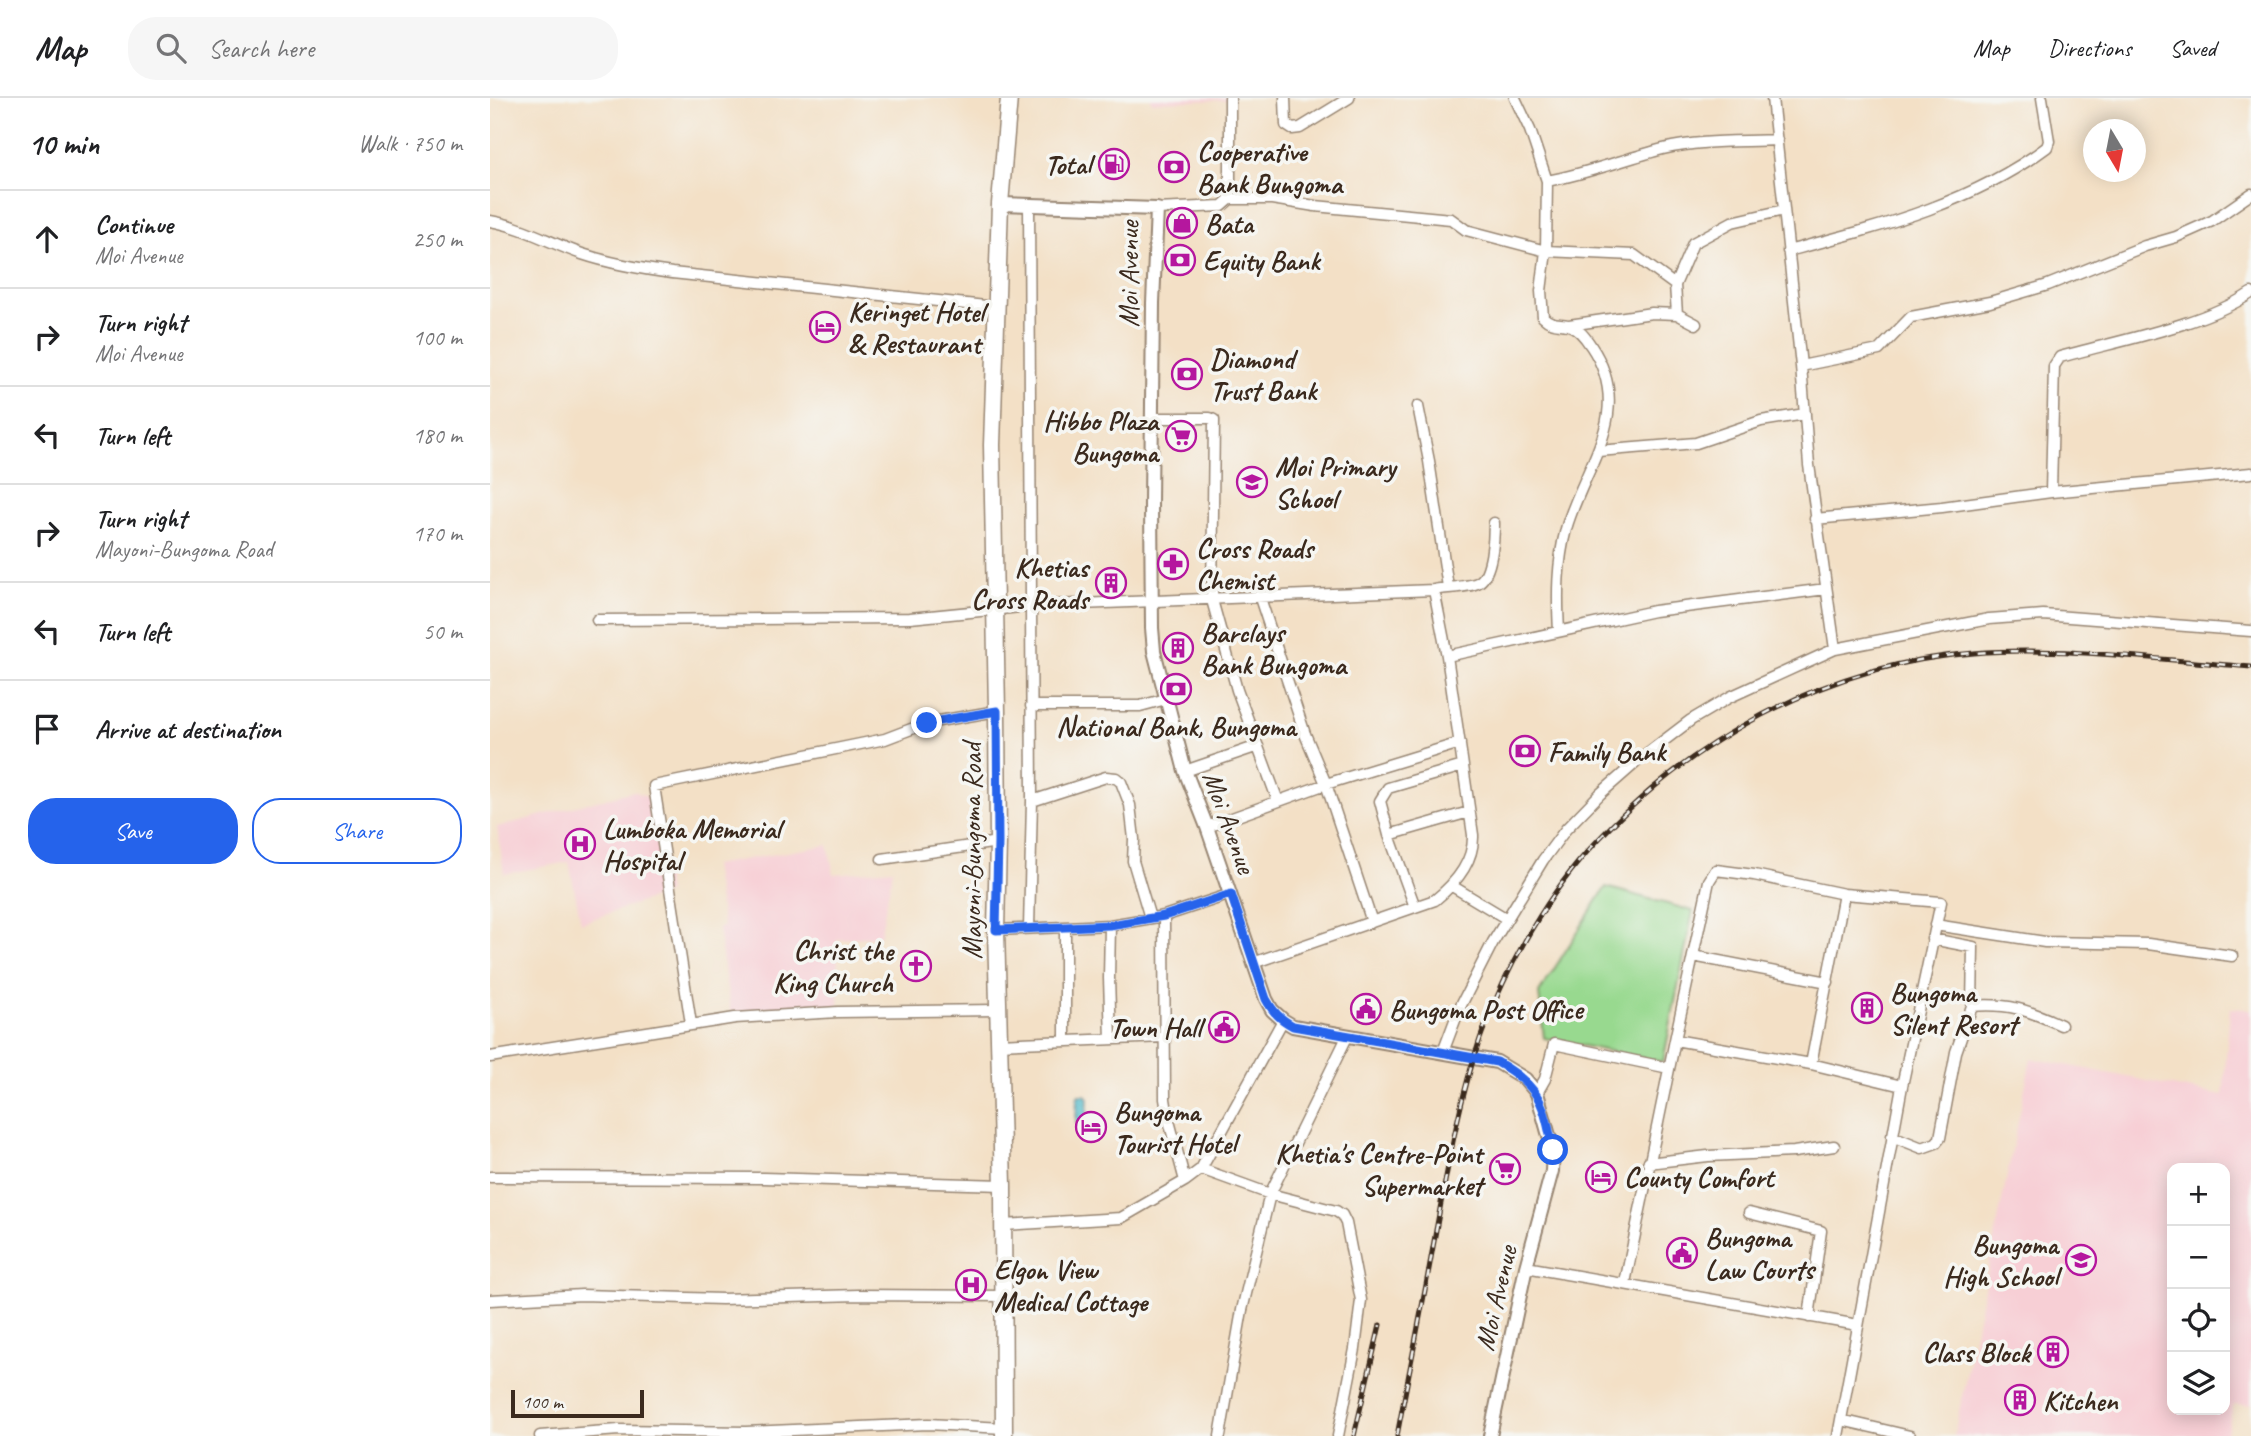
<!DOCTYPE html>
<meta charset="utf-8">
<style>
body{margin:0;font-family:Caveat,sans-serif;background:#f6f6f6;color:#202124}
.controls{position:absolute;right:21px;bottom:21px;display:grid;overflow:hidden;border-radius:14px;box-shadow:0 4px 18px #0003}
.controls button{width:63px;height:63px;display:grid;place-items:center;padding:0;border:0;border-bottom:2px solid #e0e0e0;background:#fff;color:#202124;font:35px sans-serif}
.compass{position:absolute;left:1593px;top:21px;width:63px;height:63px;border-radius:50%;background:#fff;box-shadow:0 4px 18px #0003;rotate:170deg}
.scale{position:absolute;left:21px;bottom:18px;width:133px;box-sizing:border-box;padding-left:7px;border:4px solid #3b2a1e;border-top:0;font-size:19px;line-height:24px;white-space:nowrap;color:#3b2a1e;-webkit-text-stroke:5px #f6f6f2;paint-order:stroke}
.stop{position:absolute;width:21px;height:21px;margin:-16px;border:5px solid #2563eb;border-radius:50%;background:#fff}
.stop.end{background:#2563eb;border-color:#fff;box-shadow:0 2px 7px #0008}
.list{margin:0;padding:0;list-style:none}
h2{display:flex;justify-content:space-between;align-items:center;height:91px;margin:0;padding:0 28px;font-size:30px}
h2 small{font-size:23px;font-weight:400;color:#757577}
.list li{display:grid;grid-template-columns:46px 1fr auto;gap:21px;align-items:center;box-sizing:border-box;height:98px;padding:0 28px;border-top:2px solid #e0e0e0}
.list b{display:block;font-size:26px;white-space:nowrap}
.list p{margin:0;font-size:23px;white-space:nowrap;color:#757577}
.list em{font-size:23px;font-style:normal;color:#757577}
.actions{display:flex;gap:14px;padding:21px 28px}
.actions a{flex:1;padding:16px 0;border:2px solid #2563eb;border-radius:28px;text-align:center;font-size:24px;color:#2563eb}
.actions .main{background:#2563eb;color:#fff}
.icon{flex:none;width:38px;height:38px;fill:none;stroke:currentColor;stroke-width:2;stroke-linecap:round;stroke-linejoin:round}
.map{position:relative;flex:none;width:1761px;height:1338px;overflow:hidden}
header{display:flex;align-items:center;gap:42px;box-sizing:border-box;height:98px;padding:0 35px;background:#fff;border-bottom:2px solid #e0e0e0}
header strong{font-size:33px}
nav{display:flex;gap:38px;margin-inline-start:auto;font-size:24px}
.search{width:490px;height:63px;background:#f6f6f6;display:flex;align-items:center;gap:18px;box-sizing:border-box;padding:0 24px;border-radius:28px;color:#757577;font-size:26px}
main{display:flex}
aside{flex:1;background:#fff}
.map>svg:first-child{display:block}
.built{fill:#f7cfd5;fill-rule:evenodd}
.green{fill:#98d98f;stroke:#6a8256;stroke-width:2}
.water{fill:#4eb9ca;stroke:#447274;stroke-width:2}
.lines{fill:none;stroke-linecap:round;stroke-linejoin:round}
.minor-casing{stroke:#978572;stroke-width:13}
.tertiary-casing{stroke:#978572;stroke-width:16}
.primary-casing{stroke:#978572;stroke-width:19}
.minor{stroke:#fff;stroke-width:10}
.tertiary{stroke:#fff;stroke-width:12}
.primary{stroke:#fff;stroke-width:16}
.rail-casing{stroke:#3b2a1e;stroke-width:5}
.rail{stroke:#f6f6f2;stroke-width:2.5;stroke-dasharray:8;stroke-linecap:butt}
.route{stroke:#2563eb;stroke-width:9}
.labels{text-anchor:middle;stroke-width:7;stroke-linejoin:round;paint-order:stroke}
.poi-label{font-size:28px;font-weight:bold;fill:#3b2a1e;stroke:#f6f6f2;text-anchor:start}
.street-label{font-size:28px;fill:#3b2a1e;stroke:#f6f6f2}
</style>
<header>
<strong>Map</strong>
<div class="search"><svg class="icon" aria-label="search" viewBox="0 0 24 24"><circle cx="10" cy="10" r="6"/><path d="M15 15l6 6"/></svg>Search here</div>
<nav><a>Map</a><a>Directions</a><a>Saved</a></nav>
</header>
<main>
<aside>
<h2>10 min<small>Walk · 750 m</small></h2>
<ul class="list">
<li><svg class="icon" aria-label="ahead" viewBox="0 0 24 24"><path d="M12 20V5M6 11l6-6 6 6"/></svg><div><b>Continue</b><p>Moi Avenue</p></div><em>250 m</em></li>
<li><svg class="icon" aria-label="right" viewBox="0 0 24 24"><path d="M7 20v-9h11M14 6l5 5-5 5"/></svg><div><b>Turn right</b><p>Moi Avenue</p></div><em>100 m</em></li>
<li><svg class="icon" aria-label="left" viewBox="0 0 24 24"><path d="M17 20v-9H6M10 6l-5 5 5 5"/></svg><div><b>Turn left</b></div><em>180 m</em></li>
<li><svg class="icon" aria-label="right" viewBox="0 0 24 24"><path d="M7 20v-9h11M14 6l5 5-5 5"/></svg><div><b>Turn right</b><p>Mayoni-Bungoma Road</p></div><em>170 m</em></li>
<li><svg class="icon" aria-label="left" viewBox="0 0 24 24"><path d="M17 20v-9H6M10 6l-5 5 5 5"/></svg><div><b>Turn left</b></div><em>50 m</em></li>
<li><svg class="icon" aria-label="arrive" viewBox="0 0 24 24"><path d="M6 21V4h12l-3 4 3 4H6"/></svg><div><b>Arrive at destination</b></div></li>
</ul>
<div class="actions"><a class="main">Save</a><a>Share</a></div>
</aside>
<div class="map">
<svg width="1761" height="1338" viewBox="0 0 1761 1338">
<rect width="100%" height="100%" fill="#f6f6f2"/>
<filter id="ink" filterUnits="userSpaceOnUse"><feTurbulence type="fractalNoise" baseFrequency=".0143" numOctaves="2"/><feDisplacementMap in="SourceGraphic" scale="14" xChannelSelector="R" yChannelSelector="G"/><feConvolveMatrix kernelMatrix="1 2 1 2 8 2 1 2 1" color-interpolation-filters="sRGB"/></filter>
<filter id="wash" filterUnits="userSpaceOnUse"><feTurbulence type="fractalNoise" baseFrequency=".00686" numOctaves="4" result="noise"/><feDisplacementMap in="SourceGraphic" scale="28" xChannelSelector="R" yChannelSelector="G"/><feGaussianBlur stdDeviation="1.57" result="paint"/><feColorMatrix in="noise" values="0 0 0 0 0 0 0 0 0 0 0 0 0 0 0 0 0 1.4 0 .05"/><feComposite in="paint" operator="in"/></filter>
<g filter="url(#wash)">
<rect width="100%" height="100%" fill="#f3e0c6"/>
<!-- built -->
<path class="built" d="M661 0H738V2L661 4Z
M144 693 165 703 178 795 91 825 79 764 14 776 7 729Z
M338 747 344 776 403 771 390 838 347 841 349 911 241 917 228 830 233 829 223 767Z
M1740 910 1761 911V1307L1744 1306 1736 1338H1464L1541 960 1733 998ZM1682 1070H1735V1312H1682Z
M471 1178H491V1196L471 1195Z"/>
<!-- green -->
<path class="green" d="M1116 789 1203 813 1173 964 1054 940 1049 895Z"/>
<!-- water -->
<path class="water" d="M589 997H595L598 1000 597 1025H586L587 1000Z"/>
</g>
<g filter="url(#ink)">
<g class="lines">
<!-- minor casing -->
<g class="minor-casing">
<path id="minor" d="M740 0V101
M795 0 796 27 802 31 810 30 859 0
M1025 0 1040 32 1057 83 1056 153 1051 193 1053 219C1061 227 1068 225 1078 227 1087 229 1096 240 1101 248 1146 315 1094 367 1076 431 1067 465 1067 498 1069 533
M1282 0 1311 268 1319 367 1345 551
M1057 83C1097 76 1134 61 1173 51 1211 42 1249 44 1287 42
M539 107 542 703 539 830
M667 111 732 108 740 101H782L825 108 961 121 976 132 1056 153 1144 157 1185 187 1187 216
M0 123C32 128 62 146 92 156 122 166 152 171 182 175L505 209
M1298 153C1388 129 1481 106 1557 49L1559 43 1552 0
M1185 187 1203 145 1242 124 1294 112
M1079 227 1162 215 1187 216 1206 226
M1311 268 1389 252 1421 219 1500 204 1558 187 1655 148 1686 139 1722 123 1761 96
M928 308 939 363 958 489
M662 320H720L724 322 722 502 747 592 788 703
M1108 353 1206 345 1271 323 1315 316
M1561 394 1564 268 1570 259C1627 243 1714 227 1761 195
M1325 421 1452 409 1561 394 1761 375
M770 500 815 636 836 686 882 824
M107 522 420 520 540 508 944 492C955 489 980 490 989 484 1002 476 1004 439 1004 425
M957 558 1164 513 1336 491
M541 608H650L676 601
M695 673 768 648
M542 703 616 679 626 680 631 684 640 707 644 741 643 763 660 820
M717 729 836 686 970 645
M899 737 979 714
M392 761 508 744
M962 788 1017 821
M925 809 899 737 890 703 898 690 973 668
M674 818 675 1001 678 1019 695 1083
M620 827 619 880 621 941
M1445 827 1555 844 1658 846 1742 858
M506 832 620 827 674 818 741 796
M1203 858 1338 884
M763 865 945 802C965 786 984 764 983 737L957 558 944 492
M1482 908C1519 905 1538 912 1571 927
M201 926 164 688 395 641 437 625 507 613
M575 941V830
M1185 942 1219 783 1226 772 1264 777 1354 796
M509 946 674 939
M953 954 970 909 1003 844 1053 762 1076 731 1110 696 1151 660 1201 622 1240 599 1345 551 1499 521 1553 517 1761 533
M0 959 245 920 348 914 507 912
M1321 966 1354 796 1451 804 1412 988
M1047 995 1055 981 1064 946 1179 970
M1402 1038 1432 1050 1446 1045 1450 1040 1466 954 1482 908 1483 849 1442 841
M1158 1065 1218 1058 1304 1054 1344 1048
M711 1071 780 1096 846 1113 852 1117 856 1125 871 1202 865 1251 848 1338
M0 1079 273 1080 513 1087
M1259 1115 1331 1133 1319 1219
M513 1127 631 1120 695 1083 711 1071 793 922
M1036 1169 1368 1227
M1135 1185 1185 942 1321 966 1412 988 1348 1338
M0 1202 92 1197 232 1201 368 1197 514 1198
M1351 1322 1420 1338
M50 1338 129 1332 256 1334 438 1326 514 1330
M730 1338 752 1212 780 1096 858 937"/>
</g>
<!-- tertiary casing -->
<g class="tertiary-casing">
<path id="tertiary" d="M510 106 667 111 663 205 661 406 662 530 664 553 695 673 717 729 776 901 782 912 793 922 803 928 1007 964 1035 981 1047 995 1063 1052 1062 1073 1036 1169 1000 1338"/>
</g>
<!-- primary casing -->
<g class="primary-casing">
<path id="primary" d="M514 1338 513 1087 506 832 508 744 507 613 502 347 510 106 519 0"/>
</g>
<!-- minor -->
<use href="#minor" class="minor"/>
<!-- tertiary -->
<use href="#tertiary" class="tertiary"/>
<!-- primary -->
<use href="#primary" class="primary"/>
<!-- rail casing -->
<g class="rail-casing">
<path id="rail" d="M864 1338 890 1227
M907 1338C920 1269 934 1201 946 1132 958 1068 969 1003 990 941 1013 877 1051 806 1097 754 1195 644 1335 566 1484 555 1573 548 1672 562 1761 569"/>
</g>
<!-- rail -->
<use href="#rail" class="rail"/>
</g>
</g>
<g class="lines" filter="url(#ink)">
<!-- route -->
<path class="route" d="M437 625 507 613 508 744 506 832 620 827 674 818 741 796 776 901C783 914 790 921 803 928L1007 964C1050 988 1054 1005 1063 1052"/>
</g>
<!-- icons -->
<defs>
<g id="fuel-ring" transform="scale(1.575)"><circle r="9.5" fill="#f6f6f2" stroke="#b5179e" stroke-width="1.5"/><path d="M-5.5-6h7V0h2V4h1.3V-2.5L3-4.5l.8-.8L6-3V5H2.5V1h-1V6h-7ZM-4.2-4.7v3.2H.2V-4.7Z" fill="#b5179e"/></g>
<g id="bank-ring" transform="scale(1.575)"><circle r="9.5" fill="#f6f6f2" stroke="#b5179e" stroke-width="1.5"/><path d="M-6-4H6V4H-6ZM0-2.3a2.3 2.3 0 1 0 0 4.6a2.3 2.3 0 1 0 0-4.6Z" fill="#b5179e"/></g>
<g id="shop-ring" transform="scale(1.575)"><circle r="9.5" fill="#f6f6f2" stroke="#b5179e" stroke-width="1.5"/><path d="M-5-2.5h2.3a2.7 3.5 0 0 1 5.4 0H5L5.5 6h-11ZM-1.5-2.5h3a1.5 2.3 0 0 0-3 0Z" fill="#b5179e"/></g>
<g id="hotel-ring" transform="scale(1.575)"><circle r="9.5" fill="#f6f6f2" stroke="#b5179e" stroke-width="1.5"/><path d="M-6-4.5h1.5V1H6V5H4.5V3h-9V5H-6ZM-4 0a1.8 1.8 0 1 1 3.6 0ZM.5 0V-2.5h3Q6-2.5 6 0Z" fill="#b5179e"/></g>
<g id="supermarket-ring" transform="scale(1.575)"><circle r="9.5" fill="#f6f6f2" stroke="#b5179e" stroke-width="1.5"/><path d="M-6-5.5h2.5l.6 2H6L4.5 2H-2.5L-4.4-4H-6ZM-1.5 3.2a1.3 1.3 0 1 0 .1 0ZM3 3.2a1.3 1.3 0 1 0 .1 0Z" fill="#b5179e"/></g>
<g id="school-ring" transform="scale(1.575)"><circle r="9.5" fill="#f6f6f2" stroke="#b5179e" stroke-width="1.5"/><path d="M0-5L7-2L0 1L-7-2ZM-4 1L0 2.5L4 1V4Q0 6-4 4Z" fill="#b5179e"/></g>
<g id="pharmacy-ring" transform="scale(1.575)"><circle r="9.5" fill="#f6f6f2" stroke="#b5179e" stroke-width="1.5"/><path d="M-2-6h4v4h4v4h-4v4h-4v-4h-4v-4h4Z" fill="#b5179e"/></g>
<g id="building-ring" transform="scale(1.575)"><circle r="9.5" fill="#f6f6f2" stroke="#b5179e" stroke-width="1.5"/><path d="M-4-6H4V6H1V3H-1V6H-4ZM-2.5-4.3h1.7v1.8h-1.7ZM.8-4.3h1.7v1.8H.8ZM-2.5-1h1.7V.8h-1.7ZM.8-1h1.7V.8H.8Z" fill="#b5179e"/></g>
<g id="hospital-ring" transform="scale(1.575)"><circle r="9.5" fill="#f6f6f2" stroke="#b5179e" stroke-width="1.5"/><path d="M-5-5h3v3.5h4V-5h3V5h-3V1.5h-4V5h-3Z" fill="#b5179e"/></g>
<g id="church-ring" transform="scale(1.575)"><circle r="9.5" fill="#f6f6f2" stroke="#b5179e" stroke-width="1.5"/><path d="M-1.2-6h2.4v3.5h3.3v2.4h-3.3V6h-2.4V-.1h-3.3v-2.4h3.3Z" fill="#b5179e"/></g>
<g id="civic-ring" transform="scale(1.575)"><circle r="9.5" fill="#f6f6f2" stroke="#b5179e" stroke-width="1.5"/><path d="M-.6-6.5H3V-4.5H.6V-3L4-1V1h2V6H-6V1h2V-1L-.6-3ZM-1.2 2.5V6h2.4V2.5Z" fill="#b5179e"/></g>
</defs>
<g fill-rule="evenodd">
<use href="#fuel-ring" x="624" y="66"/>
<use href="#bank-ring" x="684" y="69"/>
<use href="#shop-ring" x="692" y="125"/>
<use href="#bank-ring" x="690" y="162"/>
<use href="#hotel-ring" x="335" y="229"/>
<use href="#bank-ring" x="697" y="276"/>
<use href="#supermarket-ring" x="691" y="338"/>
<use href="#school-ring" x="762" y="384"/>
<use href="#pharmacy-ring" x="683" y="466"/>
<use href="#building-ring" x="621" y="485"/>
<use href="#building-ring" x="688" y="550"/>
<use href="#bank-ring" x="686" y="591"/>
<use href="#bank-ring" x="1035" y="653"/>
<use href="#hospital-ring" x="90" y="746"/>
<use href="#church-ring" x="426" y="868"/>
<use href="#building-ring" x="1377" y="910"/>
<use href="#civic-ring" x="876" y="911"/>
<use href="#civic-ring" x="734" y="929"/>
<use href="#hotel-ring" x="601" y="1029"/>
<use href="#supermarket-ring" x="1015" y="1071"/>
<use href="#hotel-ring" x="1111" y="1079"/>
<use href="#civic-ring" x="1192" y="1155"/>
<use href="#school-ring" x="1591" y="1162"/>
<use href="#hospital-ring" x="481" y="1187"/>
<use href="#building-ring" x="1563" y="1254"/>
<use href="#building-ring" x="1530" y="1302"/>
</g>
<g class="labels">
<!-- poi labels -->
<g class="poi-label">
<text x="707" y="63">Cooperative<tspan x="707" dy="32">Bank Bungoma</tspan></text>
<text x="601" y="76" text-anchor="end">Total</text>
<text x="715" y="135">Bata</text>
<text x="713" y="172">Equity Bank</text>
<text x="358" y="223">Keringet Hotel<tspan x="358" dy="32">&amp; Restaurant</tspan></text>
<text x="720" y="270">Diamond<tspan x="720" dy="32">Trust Bank</tspan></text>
<text x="668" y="332" text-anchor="end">Hibbo Plaza<tspan x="668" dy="32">Bungoma</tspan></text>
<text x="785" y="378">Moi Primary<tspan x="785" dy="32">School</tspan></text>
<text x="706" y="460">Cross Roads<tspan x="706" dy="32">Chemist</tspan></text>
<text x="598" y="479" text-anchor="end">Khetias<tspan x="598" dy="32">Cross Roads</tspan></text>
<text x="711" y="544">Barclays<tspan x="711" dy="32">Bank Bungoma</tspan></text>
<text x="686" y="638" text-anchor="middle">National Bank, Bungoma</text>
<text x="1058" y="663">Family Bank</text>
<text x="113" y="740">Lumboka Memorial<tspan x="113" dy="32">Hospital</tspan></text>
<text x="403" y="862" text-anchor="end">Christ the<tspan x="403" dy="32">King Church</tspan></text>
<text x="1400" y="904">Bungoma<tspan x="1400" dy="32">Silent Resort</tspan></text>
<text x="899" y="921">Bungoma Post Office</text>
<text x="711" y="939" text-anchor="end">Town Hall</text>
<text x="624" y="1023">Bungoma<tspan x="624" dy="32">Tourist Hotel</tspan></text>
<text x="992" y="1065" text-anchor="end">Khetia's Centre-Point<tspan x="992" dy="32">Supermarket</tspan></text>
<text x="1134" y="1089">County Comfort</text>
<text x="1215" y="1149">Bungoma<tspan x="1215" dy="32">Law Courts</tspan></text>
<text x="1568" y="1156" text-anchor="end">Bungoma<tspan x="1568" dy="32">High School</tspan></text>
<text x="504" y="1181">Elgon View<tspan x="504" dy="32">Medical Cottage</tspan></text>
<text x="1540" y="1264" text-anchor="end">Class Block</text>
<text x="1553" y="1312">Kitchen</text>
</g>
<!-- street labels -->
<g class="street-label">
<text transform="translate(638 176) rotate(-90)" y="10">Moi Avenue</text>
<text transform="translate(740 724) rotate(70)" y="10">Moi Avenue</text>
<text transform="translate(481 753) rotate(-90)" y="10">Mayoni-Bungoma Road</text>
<text transform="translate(1005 1200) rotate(-77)" y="10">Moi Avenue</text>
</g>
</g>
</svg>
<div class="controls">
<button>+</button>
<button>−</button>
<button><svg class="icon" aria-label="locate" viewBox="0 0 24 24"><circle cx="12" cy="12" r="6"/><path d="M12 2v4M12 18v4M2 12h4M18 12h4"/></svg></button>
<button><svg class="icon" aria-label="layers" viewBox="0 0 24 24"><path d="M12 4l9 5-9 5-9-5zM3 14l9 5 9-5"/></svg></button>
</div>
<svg class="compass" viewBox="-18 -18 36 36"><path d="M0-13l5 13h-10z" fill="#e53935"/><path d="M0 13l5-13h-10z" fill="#757577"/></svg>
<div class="scale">100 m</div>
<div class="stop" style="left:1063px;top:1052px"></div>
<div class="stop end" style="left:437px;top:625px"></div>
</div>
</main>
